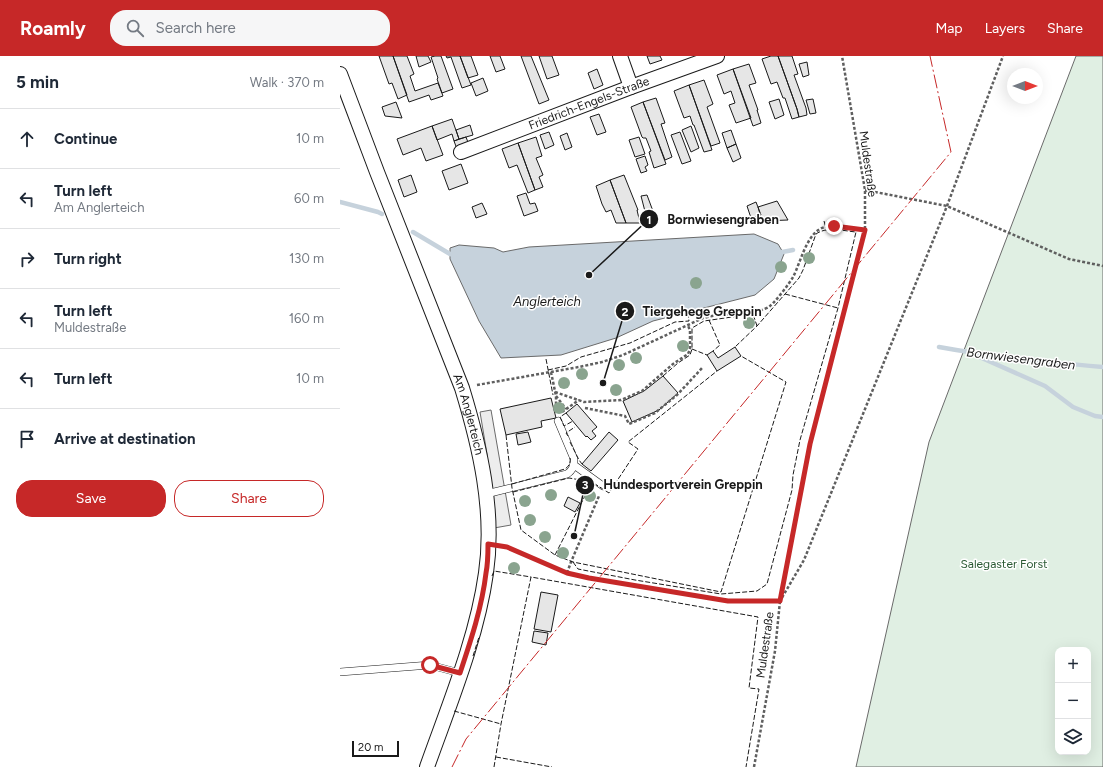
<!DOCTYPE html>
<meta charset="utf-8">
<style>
body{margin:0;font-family:Figtree,sans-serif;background:#f6f6f7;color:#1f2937}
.controls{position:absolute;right:12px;bottom:12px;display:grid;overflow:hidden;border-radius:8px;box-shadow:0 4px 16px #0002}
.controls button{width:36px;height:36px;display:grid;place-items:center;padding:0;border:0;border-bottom:1px solid #e0e1e3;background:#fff;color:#1f2937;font:20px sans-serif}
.compass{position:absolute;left:667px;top:12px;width:36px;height:36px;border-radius:50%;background:#fff;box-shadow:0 4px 16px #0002;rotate:90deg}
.scale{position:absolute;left:12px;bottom:10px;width:47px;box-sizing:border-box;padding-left:4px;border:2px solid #1a1a1a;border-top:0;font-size:11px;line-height:14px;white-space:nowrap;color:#1a1a1a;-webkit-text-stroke:3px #fff;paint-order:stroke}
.stop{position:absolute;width:12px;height:12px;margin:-9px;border:3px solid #c62828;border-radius:50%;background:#fff}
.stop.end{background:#c62828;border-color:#fff;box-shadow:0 1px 4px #0008}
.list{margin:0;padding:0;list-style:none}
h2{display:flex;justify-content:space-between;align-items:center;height:52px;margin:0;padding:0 16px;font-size:17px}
h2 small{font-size:13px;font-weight:400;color:#747a83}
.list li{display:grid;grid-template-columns:26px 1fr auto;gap:12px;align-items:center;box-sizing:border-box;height:60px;padding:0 16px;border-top:1px solid #e0e1e3}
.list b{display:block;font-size:15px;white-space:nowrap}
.list p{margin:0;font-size:13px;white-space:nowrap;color:#747a83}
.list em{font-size:13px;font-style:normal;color:#747a83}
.actions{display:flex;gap:8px;padding:12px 16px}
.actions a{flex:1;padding:9px 0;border:1px solid #c62828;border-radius:16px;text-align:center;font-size:14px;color:#c62828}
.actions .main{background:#c62828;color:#fff}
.icon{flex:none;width:22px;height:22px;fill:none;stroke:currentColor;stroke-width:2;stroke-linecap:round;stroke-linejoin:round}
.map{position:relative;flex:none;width:763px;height:711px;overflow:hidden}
header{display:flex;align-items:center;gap:24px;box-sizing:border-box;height:56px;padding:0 20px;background:#c62828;color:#fff}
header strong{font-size:19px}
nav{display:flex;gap:22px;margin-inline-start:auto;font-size:14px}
.search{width:280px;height:36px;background:#f6f6f7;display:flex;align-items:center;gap:10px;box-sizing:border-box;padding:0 14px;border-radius:16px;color:#747a83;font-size:15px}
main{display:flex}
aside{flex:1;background:#fff}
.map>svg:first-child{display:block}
.green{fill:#e0efe3;stroke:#6a6a6a;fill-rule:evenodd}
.parking{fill:#ededed;stroke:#6a6a6a}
.water{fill:#c6d2dc;stroke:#6a6a6a}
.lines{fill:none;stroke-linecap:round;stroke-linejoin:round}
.stream{stroke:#c6d2dc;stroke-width:4.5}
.building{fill:#e6e6e6;stroke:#1a1a1a}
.service-casing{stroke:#1a1a1a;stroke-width:8}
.minor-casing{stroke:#1a1a1a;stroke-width:16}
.path{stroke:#5f5f5f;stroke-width:2.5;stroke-dasharray:3 2;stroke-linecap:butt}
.service{stroke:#fff;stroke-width:7}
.minor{stroke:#fff;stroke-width:14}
.fence{stroke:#1a1a1a;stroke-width:1;stroke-dasharray:5 2;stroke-linecap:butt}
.power{stroke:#c62828;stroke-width:1;stroke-dasharray:14 3 2 3;stroke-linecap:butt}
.tree{fill:#8aa48f}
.route{stroke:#c62828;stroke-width:5}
.labels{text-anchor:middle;stroke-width:3;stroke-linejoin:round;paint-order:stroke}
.street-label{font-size:12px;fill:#1a1a1a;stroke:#fff}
.park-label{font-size:12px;fill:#2b5a34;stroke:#fff}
.water-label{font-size:13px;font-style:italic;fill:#1a1a1a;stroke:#fff}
.leader{fill:none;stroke:#1a1a1a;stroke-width:1.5}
.callout-dot{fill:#1a1a1a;stroke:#fff;stroke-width:1.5}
.mark-label{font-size:12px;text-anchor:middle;font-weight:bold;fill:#fff}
.callout-label{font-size:13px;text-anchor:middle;font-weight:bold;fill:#1a1a1a;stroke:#fff;stroke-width:3;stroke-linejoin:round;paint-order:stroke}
</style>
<header>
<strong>Roamly</strong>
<div class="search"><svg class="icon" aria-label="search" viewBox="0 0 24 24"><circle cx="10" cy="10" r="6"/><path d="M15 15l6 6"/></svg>Search here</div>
<nav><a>Map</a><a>Layers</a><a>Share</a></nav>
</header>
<main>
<aside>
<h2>5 min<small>Walk · 370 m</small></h2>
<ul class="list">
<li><svg class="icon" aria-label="ahead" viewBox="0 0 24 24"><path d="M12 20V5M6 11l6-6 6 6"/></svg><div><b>Continue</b></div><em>10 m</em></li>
<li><svg class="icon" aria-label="left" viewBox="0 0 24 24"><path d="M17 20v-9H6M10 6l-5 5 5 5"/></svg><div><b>Turn left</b><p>Am Anglerteich</p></div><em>60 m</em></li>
<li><svg class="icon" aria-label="right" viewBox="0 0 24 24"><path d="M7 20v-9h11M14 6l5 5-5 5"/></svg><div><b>Turn right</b></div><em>130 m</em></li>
<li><svg class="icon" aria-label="left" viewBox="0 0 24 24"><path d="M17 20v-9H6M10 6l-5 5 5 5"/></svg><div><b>Turn left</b><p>Muldestraße</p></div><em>160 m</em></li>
<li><svg class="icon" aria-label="left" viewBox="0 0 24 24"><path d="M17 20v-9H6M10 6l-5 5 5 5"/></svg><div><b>Turn left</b></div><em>10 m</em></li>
<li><svg class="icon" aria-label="arrive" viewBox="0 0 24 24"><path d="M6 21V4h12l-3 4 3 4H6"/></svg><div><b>Arrive at destination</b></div></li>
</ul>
<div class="actions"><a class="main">Save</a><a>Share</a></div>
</aside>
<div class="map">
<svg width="763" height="711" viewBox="0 0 763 711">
<rect width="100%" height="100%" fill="#fff"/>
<!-- green -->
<path class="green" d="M736 0H763V711H516L589 386ZM718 594H748V696H718Z"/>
<!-- parking -->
<path class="parking" d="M151 354 171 469 154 472 147 398 140 356Z"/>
<!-- water -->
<path class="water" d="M414 178 438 188 444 198 434 223 415 239 313 265 276 282 221 299 161 302 139 265 110 203V192L119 189 154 192 163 196 189 191Z"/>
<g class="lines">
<!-- stream -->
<path class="stream" d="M0 146 38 156 42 158
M73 176 110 198 115 199
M437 197 453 194
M599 291C653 301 708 306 763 311
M635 299 705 330 733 351 755 360 763 361"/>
</g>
<!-- building -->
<path class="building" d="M39 0H53L67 39 58 43 52 27 49 28Z
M53 0H67L74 18 70 20 75 35 98 27 103 40 91 44 89 39 69 46Z
M76 0H88L91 6 79 11Z
M95 0H101L113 33 102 37 97 23 98 22 91 1Z
M106 0H120L131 29 122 32 111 1 107 2Z
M120 0H131L138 19 128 22Z
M150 0H160L165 13 156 16Z
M181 0H191L209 44 199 48Z
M199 0H212L219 19 207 23Z
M307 0H320L322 4 310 8Z
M431 0H438L457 53 459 61 452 63 445 42H443L437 26 431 28 422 3Z
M438 0H452L458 18 454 19 466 52 467 59 459 61 457 53Z
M467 6 469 19 463 21 459 8Z
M409 8 416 27 409 29 418 54H417L421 67 413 70 393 13Z
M257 13 263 29 254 33 248 17Z
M393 13 411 62 396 67 389 49 395 47 391 35 384 38 377 19Z
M143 22 148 35 136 40 131 27Z
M364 24 373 48 367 51 380 87 371 90 349 29Z
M349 29 372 94 364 96 354 69H353L350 60 344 62 334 35Z
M316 42 325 67 321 68 332 101 325 104 303 46Z
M439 43 444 59 435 63 429 46Z
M473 43 476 57 470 58 466 44Z
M56 46 62 62 45 60 42 51Z
M303 46 326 108 314 112 309 96 311 95 306 82H303L302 81 291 51Z
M259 58 266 76 257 79 250 61Z
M112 63 119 83 114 85 112 78 97 84 92 70Z
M130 69 133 79 119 83 116 74Z
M92 70 103 99 86 105 81 92 63 99 57 83Z
M351 70 359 92 351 96 342 74Z
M391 74 396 88 387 92 382 77Z
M209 76 214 89 205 93 200 79Z
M340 76 351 105 342 108 331 79Z
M227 77 232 91 225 94 220 80Z
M126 81 129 89 117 93 114 85Z
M196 81 202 100 196 102 203 119 199 121 203 131 195 134 178 87Z
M299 81 305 98 295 101 289 84Z
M178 87 195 134 188 137 177 109 169 112 162 93Z
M396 88 401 102 393 106 387 92Z
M305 100 308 109 305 111 307 115 301 117 296 103Z
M121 108 128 127 109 134 102 115Z
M71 119 77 136 64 141 58 124Z
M284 119 298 154H297L300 167H286L270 124Z
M270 124 286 167H276L271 154 266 156 262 148 256 130Z
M186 137 190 148 195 147 198 155 184 160 177 140Z
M307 139 317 166 308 167 301 140Z
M437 145 448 164 422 165 418 151Z
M416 146 421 159 411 162 407 150Z
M142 147 147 158 136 162 132 151Z
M395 291 401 300 377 315 367 299 373 295 378 302Z
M323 320 338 337 319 354 292 366 283 345 304 335Z
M211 342 216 362 201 365 202 371 166 379 160 353Z
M237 348 257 371 252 375 256 380 251 384 247 380 246 381 226 357Z
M188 376 191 386 178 389 176 378Z
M269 376 278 384 251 415 242 408Z
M228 441 240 447 235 456 224 450Z
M201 536 218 539 211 576 194 573Z
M194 575 208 577 206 589 192 586Z"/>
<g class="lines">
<!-- service casing -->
<g class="service-casing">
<path id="service" d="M234 409 263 430
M146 438 227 418C233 414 234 410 234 403L218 365
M0 616 90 609 120 617"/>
</g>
<!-- minor casing -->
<g class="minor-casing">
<g id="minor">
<path d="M280 0 291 31"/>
<path id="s1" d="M0 18 37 116 122 332C140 391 155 455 146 517 137 582 109 649 87 711"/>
<path id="s2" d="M121 96 291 31 377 0"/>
</g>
</g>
<!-- path -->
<path class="path" d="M525 134 607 150 729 203 763 210
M211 316 216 340V355
M137 329 239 311 262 306 283 299 348 269 363 262 372 260 422 254C424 253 428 252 430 250 436 245 449 228 453 221 461 206 467 175 485 171 497 168 513 172 525 174
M215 336 244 346 281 344 302 335 333 308 348 298 350 293V275L348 269
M216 340 226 353
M245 352 285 360 289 368 315 357 337 339 363 311
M222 356 239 344
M162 490 167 491 227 517 249 522 388 545H440L464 504 607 150 663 0
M227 517 231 506 259 440
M414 711 435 595 440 545 470 388 525 174V134L502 0"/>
<!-- service -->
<use href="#service" class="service"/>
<!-- minor -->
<use href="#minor" class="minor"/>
<!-- fence -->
<path class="fence" d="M484 165 486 172
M445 238 498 252
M369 264 380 289 373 295
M352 293 367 299
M206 303 213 339
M208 314 226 310 241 301 290 287 335 266 349 265 348 257
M323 320 338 307 350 299 352 293V272L364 265 413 258 417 270
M226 357 220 361 224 370 233 365
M166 379 172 432 181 474 215 499 233 506 381 536 446 326 401 300
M228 380 226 377 235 371
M230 386 239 404 242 408
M172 428 225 413C229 410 231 407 230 401
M173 436 229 422 252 426
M215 499 252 426 269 437 298 393 288 386 377 315
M233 506 238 513 295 524 381 538 417 535 427 528 452 434 453 419 460 384 498 252 516 176C504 175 487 170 476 178L463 214 459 222 417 270 395 291
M152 520 154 515 191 521
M133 600 139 581
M114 655 161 668
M156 701 212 711
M154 711 161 668 191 521 418 561 409 632 419 633 406 711"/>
<!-- power -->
<path class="power" d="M112 711 126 683 611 96 590 0"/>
</g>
<!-- trees -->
<g class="tree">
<circle cx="469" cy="202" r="6"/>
<circle cx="441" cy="211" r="6"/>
<circle cx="356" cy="227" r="6"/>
<circle cx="409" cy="267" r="6"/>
<circle cx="343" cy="290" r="6"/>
<circle cx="296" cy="302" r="6"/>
<circle cx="279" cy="309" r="6"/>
<circle cx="242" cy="318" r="6"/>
<circle cx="224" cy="327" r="6"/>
<circle cx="276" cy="334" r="6"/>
<circle cx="219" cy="352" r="6"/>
<circle cx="211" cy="439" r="6"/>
<circle cx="250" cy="440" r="6"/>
<circle cx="185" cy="445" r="6"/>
<circle cx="190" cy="464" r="6"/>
<circle cx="205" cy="481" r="6"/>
<circle cx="223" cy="497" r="6"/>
<circle cx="174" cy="512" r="6"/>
</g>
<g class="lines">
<!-- route -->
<path class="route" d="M90 609 120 617C131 584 142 551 146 517 148 507 148 498 148 488L167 491 227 517 249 522 388 545H440L470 388 525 174 494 170"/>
</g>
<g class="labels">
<!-- street labels -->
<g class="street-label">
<text dy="4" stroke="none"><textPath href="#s2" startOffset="137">Friedrich-Engels-Straße</textPath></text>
<text transform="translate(528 108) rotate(82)" y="4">Muldestraße</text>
<text dy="4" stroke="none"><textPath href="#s1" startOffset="364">Am Anglerteich</textPath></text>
<text transform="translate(425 589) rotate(-82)" y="4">Muldestraße</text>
</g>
<!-- park labels -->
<g class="park-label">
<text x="664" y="512">Salegaster Forst</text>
</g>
<!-- water labels -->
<g class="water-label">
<text x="207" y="250">Anglerteich</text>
<text transform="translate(681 302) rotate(7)" y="5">Bornwiesengraben</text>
</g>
</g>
<!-- callouts -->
<path class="leader" d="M249 219L309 163M263 327L285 255M234 480L245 429"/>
<g class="callout-dot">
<circle cx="249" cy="219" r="4"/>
<circle cx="263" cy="327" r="4"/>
<circle cx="234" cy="480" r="4"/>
<circle cx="309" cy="163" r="10"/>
<circle cx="285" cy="255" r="10"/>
<circle cx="245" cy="429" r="10"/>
</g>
<g class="mark-label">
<text x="309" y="168">1</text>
<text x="285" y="260">2</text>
<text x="245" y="433">3</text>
</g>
<g class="callout-label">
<text x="383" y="168">Bornwiesengraben</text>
<text x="362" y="260">Tiergehege Greppin</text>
<text x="343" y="433">Hundesportverein Greppin</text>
</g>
</svg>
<div class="controls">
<button>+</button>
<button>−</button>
<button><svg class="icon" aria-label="layers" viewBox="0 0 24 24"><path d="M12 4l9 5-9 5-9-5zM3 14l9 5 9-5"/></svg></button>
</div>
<svg class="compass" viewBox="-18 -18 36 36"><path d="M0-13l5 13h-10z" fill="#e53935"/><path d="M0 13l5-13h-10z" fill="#747a83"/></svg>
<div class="scale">20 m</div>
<div class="stop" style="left:90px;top:609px"></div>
<div class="stop end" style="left:494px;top:170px"></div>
</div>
</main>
